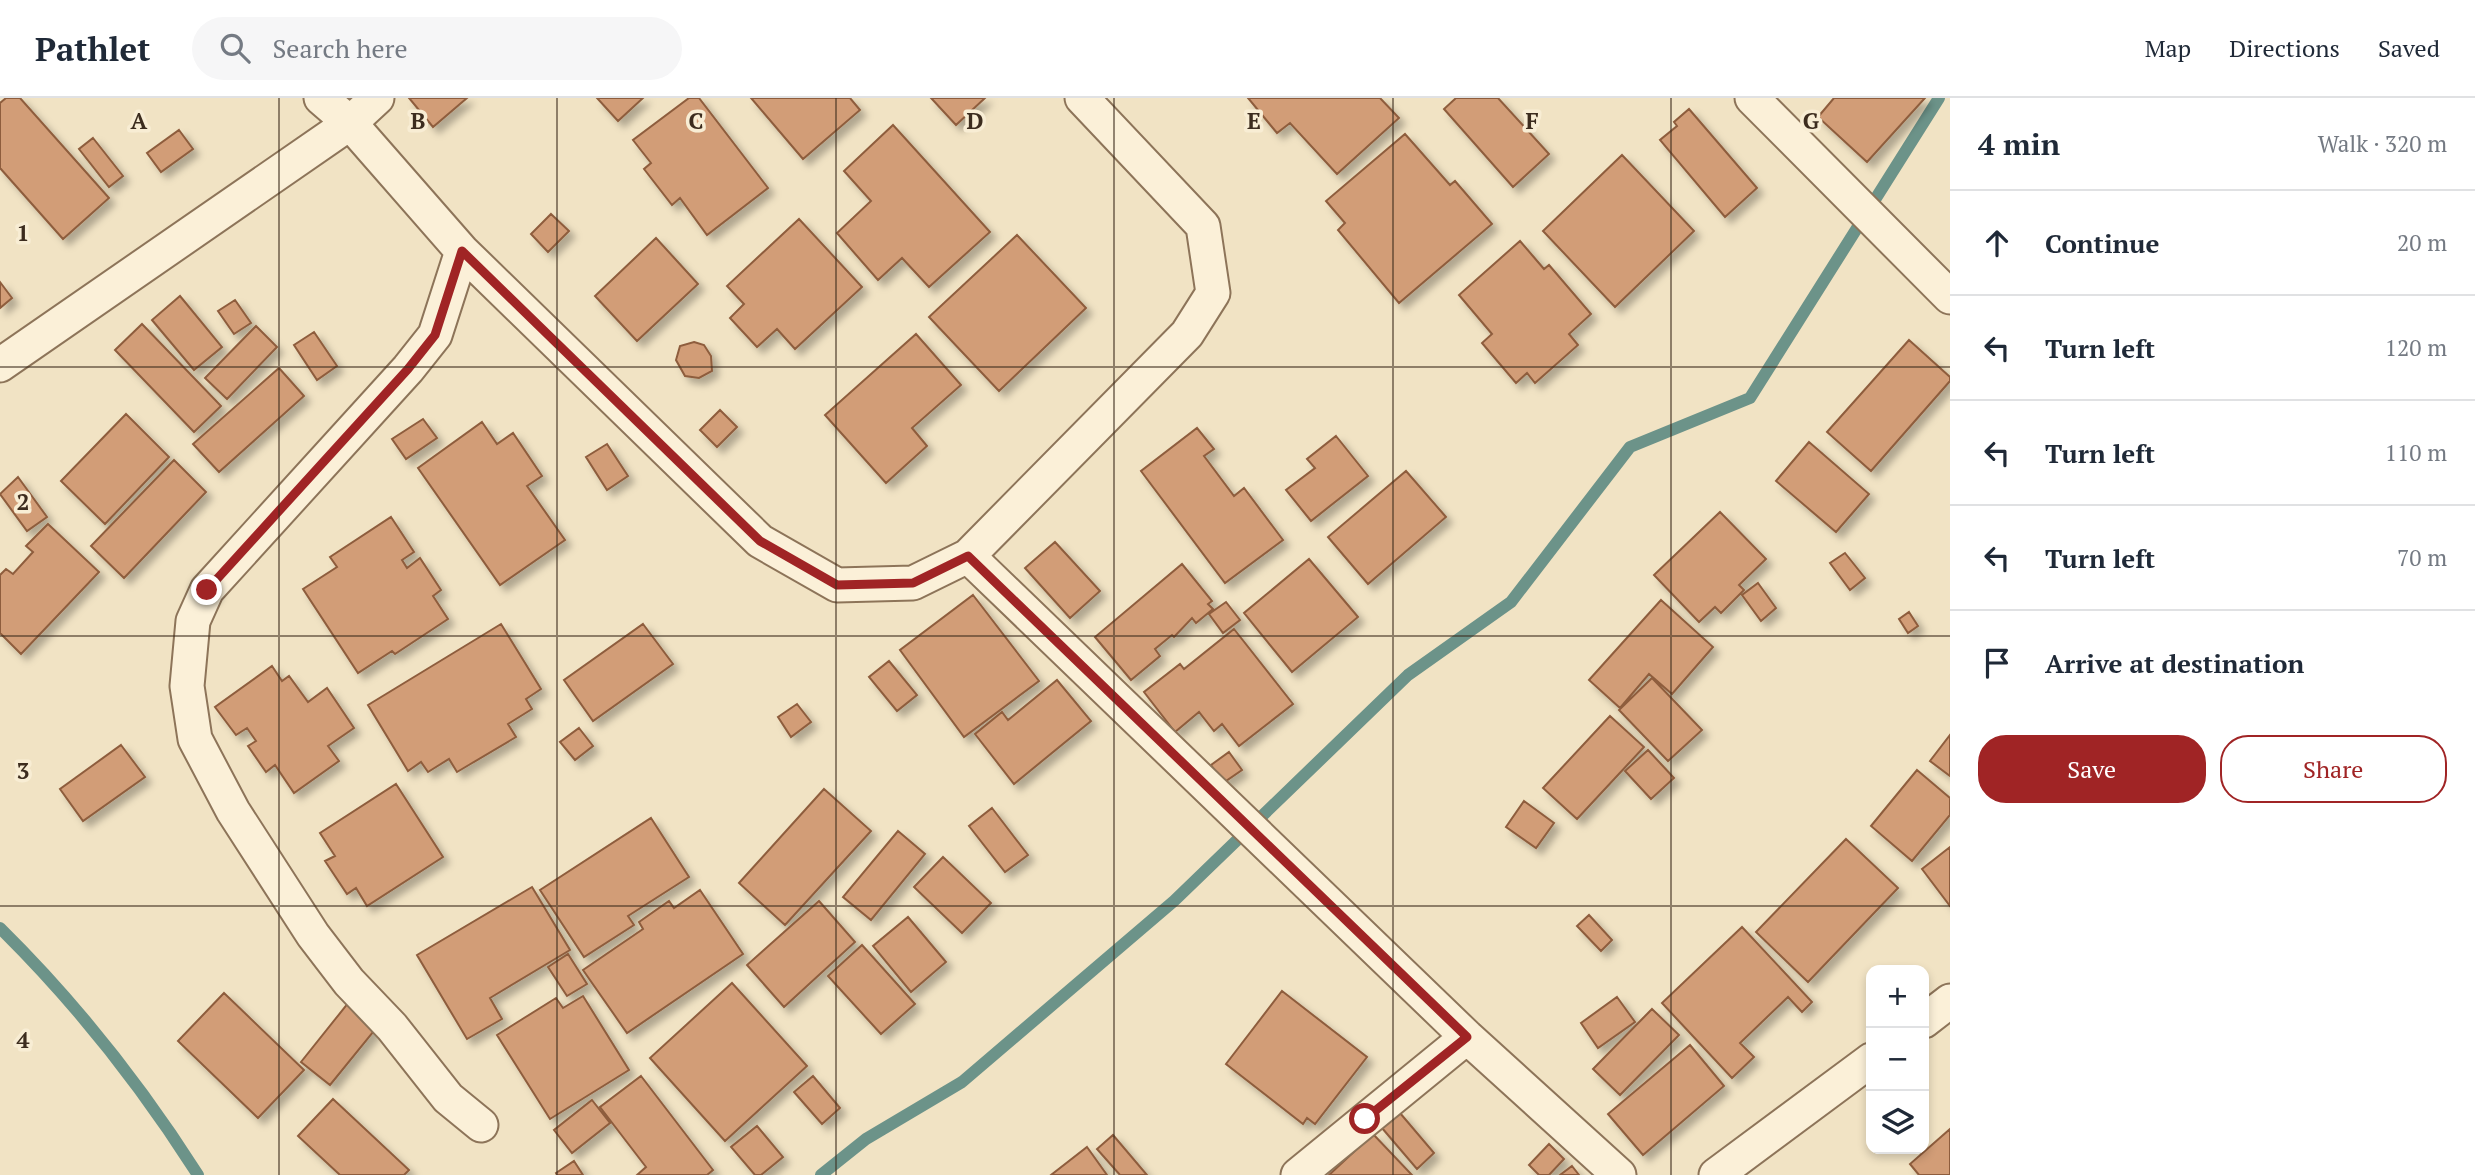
<!DOCTYPE html>
<meta charset="utf-8">
<style>
body{margin:0;font-family:"PT Serif",serif;background:#f6f6f7;color:#1f2937}
.controls{position:absolute;right:21px;bottom:21px;display:grid;overflow:hidden;border-radius:14px;box-shadow:0 4px 10px #0003}
.controls button{width:63px;height:63px;display:grid;place-items:center;padding:0;border:0;border-bottom:2px solid #e0e1e3;background:#fff;color:#1f2937;font:35px sans-serif}
.stop{position:absolute;width:21px;height:21px;margin:-16px;border:5px solid #a02425;border-radius:50%;background:#fff}
.stop.end{background:#a02425;border-color:#fff;box-shadow:0 2px 7px #0008}
.list{margin:0;padding:0;list-style:none}
h2{display:flex;justify-content:space-between;align-items:center;height:91px;margin:0;padding:0 28px;font-size:30px}
h2 small{font-size:23px;font-weight:400;color:#747a83}
.list li{display:grid;grid-template-columns:46px 1fr auto;gap:21px;align-items:center;box-sizing:border-box;height:105px;padding:0 28px;border-top:2px solid #e0e1e3}
.list b{display:block;font-size:26px;white-space:nowrap}
.list em{font-size:23px;font-style:normal;color:#747a83}
.actions{display:flex;gap:14px;padding:21px 28px}
.actions a{flex:1;padding:16px 0;border:2px solid #a02425;border-radius:28px;text-align:center;font-size:24px;color:#a02425}
.actions .main{background:#a02425;color:#fff}
.icon{flex:none;width:38px;height:38px;fill:none;stroke:currentColor;stroke-width:2;stroke-linecap:round;stroke-linejoin:round}
.map{position:relative;flex:none;width:1950px;height:1077px;overflow:hidden}
header{display:flex;align-items:center;gap:42px;box-sizing:border-box;height:98px;padding:0 35px;background:#fff;border-bottom:2px solid #e0e1e3}
header strong{font-size:33px}
nav{display:flex;gap:38px;margin-inline-start:auto;font-size:24px}
.search{width:490px;height:63px;background:#f6f6f7;display:flex;align-items:center;gap:18px;box-sizing:border-box;padding:0 24px;border-radius:38px;color:#747a83;font-size:26px}
main{display:flex}
aside{flex:1;background:#fff}
.map>svg:first-child{display:block}
.lines{fill:none;stroke-linecap:round;stroke-linejoin:round}
.stream{stroke:#6c9389;stroke-width:12}
.building{fill:#d29d77;stroke:#8e5d3d;stroke-width:2;filter:url(#shadow)}
.minor-casing{stroke:#8d7459;stroke-width:37}
.minor{stroke:#fbf0d8;stroke-width:33}
.route{stroke:#a02425;stroke-width:9}
.grid{fill:none;stroke:#3c2c1e;stroke-width:2;stroke-opacity:0.55}
.grid-label{font-size:23px;text-anchor:middle;font-weight:bold;fill:#3c2c1e;stroke:#f8edd4;stroke-width:7;stroke-linejoin:round;paint-order:stroke}
</style>
<header>
<strong>Pathlet</strong>
<div class="search"><svg class="icon" aria-label="search" viewBox="0 0 24 24"><circle cx="10" cy="10" r="6"/><path d="M15 15l6 6"/></svg>Search here</div>
<nav><a>Map</a><a>Directions</a><a>Saved</a></nav>
</header>
<main>
<div class="map">
<svg width="1950" height="1077" viewBox="0 0 1950 1077">
<defs>
<filter id="shadow"><feDropShadow dx="6" dy="6" stdDeviation="3.5" flood-color="#0004"/></filter>
</defs>
<rect width="100%" height="100%" fill="#f1e3c4"/>
<g class="lines">
<!-- stream -->
<path class="stream" d="M0 830C75 904 142 989 198 1077
M821 1077 866 1041 962 984 1174 803 1408 577 1511 504 1630 349 1750 300 1939 0"/>
</g>
<!-- building -->
<path class="building" d="M6 0H20L109 100 63 141 0 70V5Z
M409 0H467L433 29Z
M597 0H643L618 23Z
M689 0H699L768 90 707 137 680 100 672 107 644 71 651 65 633 42Z
M751 0H850L860 12 803 61Z
M931 0H985L956 27Z
M1248 0H1380L1399 20 1337 76 1290 25 1277 35Z
M1456 0H1498L1549 56 1513 89 1444 11Z
M1834 0H1925L1867 64 1818 19Z
M1689 11 1757 90 1725 119 1660 42 1677 28 1674 24Z
M893 27 990 134 929 189 902 160 878 182 837 135 871 103 844 73Z
M179 32 193 51 161 74 147 55Z
M1405 36 1450 87 1455 83 1492 126 1399 205 1338 132 1345 125 1326 103Z
M93 40 123 78 109 89 79 51Z
M1622 57 1694 133 1615 209 1543 133Z
M551 116 569 133 548 154 531 136Z
M799 121 862 189 795 251 777 231 757 249 730 220 744 206 727 188Z
M1017 137 1086 210 999 293 929 219Z
M656 140 698 186 637 243 595 198Z
M1520 143 1544 171 1549 167 1591 216 1569 236 1578 247 1535 285 1527 275 1516 285 1482 245 1492 236 1459 197Z
M0 184 12 200 0 210Z
M180 198 222 249 194 272 152 222Z
M235 202 251 225 234 236 218 213Z
M142 226 221 308 194 334 115 252Z
M256 228 277 249 227 301 205 280Z
M314 234 337 268 317 282 294 247Z
M916 236 961 287 912 330 927 348 886 385 825 317Z
M1909 242 1950 279V283L1871 373 1827 334Z
M694 244 704 247 711 258 712 273 699 280 685 278 676 262 680 248Z
M279 270 304 298 219 374 193 346Z
M720 312 737 329 717 349 700 332Z
M126 316 169 359 105 426 61 383Z
M423 321 437 340 406 361 392 341Z
M482 324 497 346 513 335 542 378 527 388 565 442 500 487 418 370Z
M1197 330 1214 351 1204 358 1234 398 1244 390 1283 442 1225 485 1141 373Z
M1336 338 1368 378 1311 423 1286 392 1315 370 1307 361Z
M1809 344 1869 396 1836 434 1776 383Z
M607 346 628 378 607 392 586 359Z
M174 362 206 394 124 480 91 448Z
M1406 373 1446 419 1368 486 1328 439Z
M18 379 47 419 27 433 0 396Z
M1720 414 1766 461 1739 487 1744 492 1721 515 1715 509 1699 524 1654 477Z
M391 419 414 454 402 462 407 470 420 460 441 492 433 498 448 521 395 556 392 553 358 575 303 491 337 469 330 459Z
M48 426 99 474 21 556 0 535V477L6 471 13 476 33 454 26 448Z
M1055 444 1100 493 1070 520 1025 470Z
M1845 455 1865 480 1850 492 1830 465Z
M1309 461 1358 519 1292 574 1244 515Z
M1182 466 1212 503 1208 506 1213 511 1196 525 1192 520 1174 539 1172 537 1155 551 1160 558 1131 582 1095 539Z
M1758 485 1776 510 1761 523 1742 497Z
M973 497 1039 583 964 639 900 552Z
M1661 502 1713 549 1672 596 1649 576 1620 610 1589 582Z
M1226 504 1240 522 1223 535 1209 516Z
M1909 514 1918 528 1908 535 1899 521Z
M501 526 541 591 526 601 532 611 508 626 516 639 457 674 449 661 428 674 421 664 408 673 368 607Z
M643 526 673 566 593 623 564 582Z
M1234 531 1293 606 1239 648 1222 626 1214 633 1199 614 1175 634 1144 594 1180 566 1184 571Z
M889 563 917 597 897 613 869 579Z
M272 568 282 583 289 578 308 604 327 590 354 630 328 648 339 663 294 695 275 667 266 674 248 648 256 643 247 630 236 637 215 609Z
M1652 580 1702 632 1668 663 1619 612Z
M1057 582 1091 623 1014 686 975 636 1002 614 1008 622Z
M797 606 811 624 791 639 778 619Z
M1610 618 1644 649 1577 721 1543 690Z
M579 630 593 648 575 662 560 644Z
M1950 637V678L1930 663Z
M121 647 145 679 83 723 60 691Z
M1648 652 1674 680 1651 701 1625 673Z
M1229 654 1242 672 1223 685 1211 667Z
M1917 672 1950 700V717L1912 763 1871 728Z
M396 686 443 759 367 808 356 790 347 796 325 763 335 758 320 735Z
M824 691 871 733 785 827 739 785Z
M1524 703 1554 725 1536 750 1506 729Z
M992 710 1028 757 1005 774 969 728Z
M651 720 689 779 628 818 634 827 584 859 540 792Z
M898 733 925 756 871 822 843 799Z
M1846 741 1898 790 1808 884 1756 834Z
M1950 749V808L1922 771Z
M943 759 991 805 962 835 914 789Z
M532 789 570 852 490 900 502 921 467 941 417 857Z
M700 792 743 856 627 935 583 872 643 831 639 824 669 803 674 810Z
M819 803 855 844 784 909 747 867Z
M1589 817 1612 842 1601 853 1577 828Z
M908 819 946 864 911 894 873 848Z
M1742 829 1812 904 1802 914 1788 899 1740 945 1754 959 1732 980 1662 905Z
M862 847 915 906 881 936 828 878Z
M568 856 587 886 567 898 548 869Z
M732 885 807 968 725 1043 650 960Z
M1282 893 1367 959 1315 1026 1307 1020 1303 1026 1226 966Z
M224 895 304 972 258 1020 178 943Z
M583 898 629 972 550 1021 497 937 556 900 563 910Z
M1617 899 1635 924 1598 950 1581 925Z
M349 904 378 928 330 987 301 964Z
M1652 911 1679 937 1620 997 1593 971Z
M1690 947 1724 988 1643 1057 1608 1016Z
M641 978 713 1072 707 1077H637L646 1069 600 1009Z
M813 978 840 1010 822 1026 794 994Z
M333 1001 409 1072 404 1077H340L298 1038Z
M592 1002 610 1025 572 1055 554 1032Z
M1400 1015 1434 1055 1417 1071 1382 1030Z
M757 1028 783 1059 761 1077H755L731 1049Z
M1950 1031V1077H1919L1910 1066Z
M1373 1036 1412 1077H1329Z
M1113 1037 1147 1077H1120L1097 1051Z
M1549 1046 1564 1061 1549 1077H1539L1529 1067Z
M1087 1049 1107 1077H1051Z
M574 1063 583 1077H557L556 1075Z
M1572 1068 1579 1077H1560Z"/>
<g class="lines">
<!-- minor casing -->
<g class="minor-casing">
<path id="minor" d="M321 0 350 25 462 153 760 443 837 487 913 485 968 458 1187 236 1213 195 1203 128 1082 0
M1752 0 1950 199
M462 153 435 237 408 271 207 492 193 523 187 588 195 641 233 713 313 837 349 884 392 929 448 1000 481 1027
M0 267 350 25 377 0
M968 458 1467 939 1619 1077
M1924 923 1950 903
M1298 1077 1467 939
M1716 1077 1871 962"/>
</g>
<!-- minor -->
<use href="#minor" class="minor"/>
</g>
<g class="lines">
<!-- route -->
<path class="route" d="M207 492 408 271 435 237 462 153 760 443 837 487 913 485 968 458 1467 939 1365 1021"/>
</g>
<!-- grid -->
<path class="grid" d="M279 0V1077M557 0V1077M836 0V1077M1114 0V1077M1393 0V1077M1671 0V1077M0 269H1950M0 538H1950M0 808H1950"/>
<g class="grid-label">
<text x="139" y="31">A</text>
<text x="418" y="31">B</text>
<text x="696" y="31">C</text>
<text x="975" y="31">D</text>
<text x="1254" y="31">E</text>
<text x="1532" y="31">F</text>
<text x="1811" y="31">G</text>
<text x="23" y="143">1</text>
<text x="23" y="412">2</text>
<text x="23" y="681">3</text>
<text x="23" y="950">4</text>
</g>
</svg>
<div class="controls">
<button>+</button>
<button>−</button>
<button><svg class="icon" aria-label="layers" viewBox="0 0 24 24"><path d="M12 4l9 5-9 5-9-5zM3 14l9 5 9-5"/></svg></button>
</div>
<div class="stop" style="left:1365px;top:1021px"></div>
<div class="stop end" style="left:207px;top:492px"></div>
</div>
<aside>
<h2>4 min<small>Walk · 320 m</small></h2>
<ul class="list">
<li><svg class="icon" aria-label="ahead" viewBox="0 0 24 24"><path d="M12 20V5M6 11l6-6 6 6"/></svg><div><b>Continue</b></div><em>20 m</em></li>
<li><svg class="icon" aria-label="left" viewBox="0 0 24 24"><path d="M17 20v-9H6M10 6l-5 5 5 5"/></svg><div><b>Turn left</b></div><em>120 m</em></li>
<li><svg class="icon" aria-label="left" viewBox="0 0 24 24"><path d="M17 20v-9H6M10 6l-5 5 5 5"/></svg><div><b>Turn left</b></div><em>110 m</em></li>
<li><svg class="icon" aria-label="left" viewBox="0 0 24 24"><path d="M17 20v-9H6M10 6l-5 5 5 5"/></svg><div><b>Turn left</b></div><em>70 m</em></li>
<li><svg class="icon" aria-label="arrive" viewBox="0 0 24 24"><path d="M6 21V4h12l-3 4 3 4H6"/></svg><div><b>Arrive at destination</b></div></li>
</ul>
<div class="actions"><a class="main">Save</a><a>Share</a></div>
</aside>
</main>
